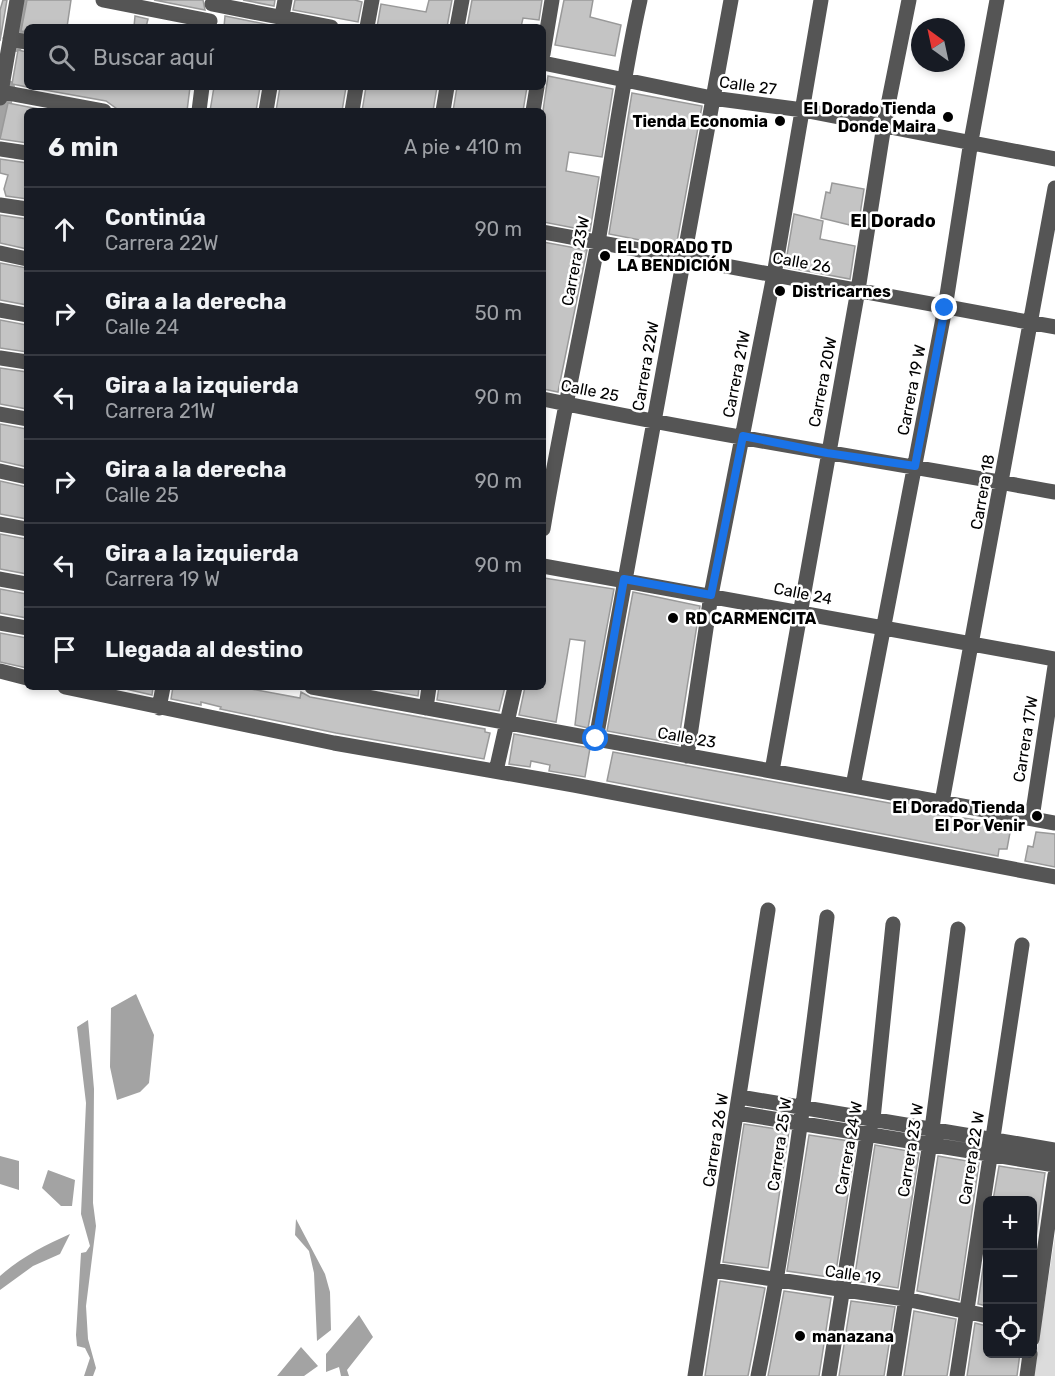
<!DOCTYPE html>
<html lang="es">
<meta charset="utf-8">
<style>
body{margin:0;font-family:Rubik,sans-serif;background:#20242c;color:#f1f3f6}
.controls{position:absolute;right:18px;bottom:18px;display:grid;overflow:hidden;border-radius:9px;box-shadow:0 3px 9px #0003}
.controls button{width:54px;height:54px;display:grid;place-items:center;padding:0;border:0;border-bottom:2px solid #363941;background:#171b24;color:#f1f3f6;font:30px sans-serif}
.compass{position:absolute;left:911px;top:18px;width:54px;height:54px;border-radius:50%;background:#171b24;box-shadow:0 3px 9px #0003;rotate:327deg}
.stop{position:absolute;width:18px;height:18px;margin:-14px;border:4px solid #1a73e8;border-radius:50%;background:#fff}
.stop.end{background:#1a73e8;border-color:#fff;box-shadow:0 2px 6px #0008}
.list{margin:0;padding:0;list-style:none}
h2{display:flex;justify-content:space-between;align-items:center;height:78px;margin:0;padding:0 24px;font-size:26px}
h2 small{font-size:20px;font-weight:400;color:#9ea1a6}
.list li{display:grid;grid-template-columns:39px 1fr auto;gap:18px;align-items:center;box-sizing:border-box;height:84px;padding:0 24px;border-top:2px solid #363941}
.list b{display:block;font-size:22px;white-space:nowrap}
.list p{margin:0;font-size:20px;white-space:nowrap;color:#9ea1a6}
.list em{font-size:20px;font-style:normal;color:#9ea1a6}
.icon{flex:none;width:33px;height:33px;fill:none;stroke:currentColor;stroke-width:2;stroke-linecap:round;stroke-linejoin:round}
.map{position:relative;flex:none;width:1055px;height:1376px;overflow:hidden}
.search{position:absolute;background:#171b24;box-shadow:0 3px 9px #0003;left:24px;top:24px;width:522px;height:66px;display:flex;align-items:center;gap:15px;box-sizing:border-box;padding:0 21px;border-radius:9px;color:#9ea1a6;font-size:22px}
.panel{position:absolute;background:#171b24;box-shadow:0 3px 9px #0003;left:24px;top:108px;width:522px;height:582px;border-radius:9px}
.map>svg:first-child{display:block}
.green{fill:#dcdcdc}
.water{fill:#a3a3a3}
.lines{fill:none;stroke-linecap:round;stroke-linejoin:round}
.canal{stroke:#a3a3a3;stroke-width:14}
.building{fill:#c4c4c4;stroke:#999;stroke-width:1.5}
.minor{stroke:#555;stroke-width:15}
.route{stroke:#1a73e8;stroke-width:8}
.poi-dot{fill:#000;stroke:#fff;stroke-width:2}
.labels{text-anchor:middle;stroke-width:5;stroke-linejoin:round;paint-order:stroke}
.street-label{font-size:16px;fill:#000;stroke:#fff}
.poi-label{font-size:16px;font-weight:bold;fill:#000;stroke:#fff;text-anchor:start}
.neighbourhood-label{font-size:18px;font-weight:bold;fill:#000;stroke:#fff}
</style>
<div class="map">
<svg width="1055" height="1376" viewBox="0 0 1055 1376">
<rect width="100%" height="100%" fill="#fff"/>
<!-- green -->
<path class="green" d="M1055 1236V1376H1033Z"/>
<!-- water -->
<path class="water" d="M136 994 154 1035 149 1083 140 1092 117 1100 110 1067 111 1008Z
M88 1020 94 1089 93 1203 96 1226 86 1306 88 1339 96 1368 93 1376H84L90 1358 85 1348 77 1346 76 1335 81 1253 86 1252 90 1246 81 1214 86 1103 77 1027Z
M0 1156 19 1161V1190L0 1184Z
M48 1170 75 1180 72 1206H61L42 1188Z
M296 1219 325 1274 330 1292 331 1330 317 1341 314 1273 309 1251 295 1235Z
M70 1234 60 1254 33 1266 0 1290V1276C20 1258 45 1245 70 1234Z
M359 1315 373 1337 347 1370 349 1376H341L339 1367 326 1372V1354Z
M301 1347 318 1366 304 1376H277Z"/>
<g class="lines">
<!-- canal -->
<path class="canal" d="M16 45 25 0
M0 128 8 87"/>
</g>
<!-- building -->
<path class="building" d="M3 0H7L0 41V10Z
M27 0H71L67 27H27V32L21 31Z
M154 0H203L205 10Z
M243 0H275L274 6Z
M295 0H355L362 2 358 22 293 10Z
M429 0H452L447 27H377L381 4 426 12Z
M472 0H542L539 20 523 18 521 27H467Z
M564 0H593L590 17 621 25 615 56 555 45Z
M135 16 148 19 146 27H134Z
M225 16 270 25 224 27Z
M18 50 27 52V87L12 84Z
M548 76 613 89 602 157 569 152 566 171 599 177 590 231 543 222V111Z
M28 87H190L187 111H120L106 101Z
M214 87H260L256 111H210Z
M280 87H346L342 111H276Z
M366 87H437L433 111H362Z
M457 87H527L523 111H453Z
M632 93 702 106 676 247 609 234Z
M8 103 44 110 27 111V143L0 139Z
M0 159 27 163V199L6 196 4 189 8 175 0 173Z
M832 183 864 189 858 227 821 218 826 192 830 193Z
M794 214 823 221 820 239 855 246 850 279 785 267Z
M0 215 27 219V249L0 243Z
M543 242 587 250 558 392 543 389Z
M0 263 27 268V305L0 300Z
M0 320 27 325V352L0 348Z
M0 368 27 372V409L0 404Z
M0 424 27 429V467L0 461Z
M0 481 27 487V519L0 514Z
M0 534 27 539V574L0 569Z
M544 578 614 589 588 728 575 725 585 641 570 639 556 722 519 715 525 687H543Z
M0 589 27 594V618L0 613Z
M633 592 700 606 678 744 607 731Z
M0 633 27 638V668L0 662Z
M117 687H153L152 695Z
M173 687H240L300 698 301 692 310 697 485 729V732L490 733 484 759 336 733 220 709 221 707 201 702V705L171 699Z
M366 687H419L418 696Z
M439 687H505L499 711 437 700Z
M514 734 590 748 585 777 549 771 550 765 531 761 530 767 509 764Z
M613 752 900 805 918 810V808L934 811 933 814 1000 823 1011 827 1007 849H999L998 856 607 781Z
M1036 832 1055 834V867L1025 861 1028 846 1033 847Z
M744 1124 789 1131 768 1268 723 1262Z
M809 1135 856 1142 835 1278 787 1271Z
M875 1145 919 1153 898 1288 854 1281Z
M938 1156 979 1163 959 1300 917 1291Z
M999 1166 1045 1173 1033 1259 1032 1200H993Z
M987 1239V1306L978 1304Z
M720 1281 765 1288 748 1376H705Z
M784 1291 831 1298 819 1376H768Z
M851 1301 895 1307 884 1376H839Z
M914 1311 956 1319 947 1376H904Z
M975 1323 987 1326V1353H1020L1017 1376H967Z"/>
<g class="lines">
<!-- minor -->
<path class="minor" d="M103 0 210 21
M212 4 331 27
M280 27 285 0
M367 27 372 0
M457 27 462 0
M10 39 27 42
M543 54 552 0
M543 63 712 98 803 110 1055 159
M2 92 104 111
M0 98 17 0
M199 111 202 87
M266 111 270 87
M352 111 356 87
M443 111 447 87
M533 111 537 87
M0 149 27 153
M0 205 27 209
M543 232 1055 327
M0 253 27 259
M0 310 27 315
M0 358 27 362
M543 399C713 435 884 461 1055 492
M0 414 27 419
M0 471 27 477
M0 524 27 529
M543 529C559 433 580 338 598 242 612 161 622 80 640 0
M543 566 1055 659
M0 579 27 584
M0 623 27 628
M0 671 27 678
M65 687 334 743 574 785 1055 877
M312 687 1055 823
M159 708 163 687
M426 708 429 687
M596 739 731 0
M687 756 711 595 774 275 821 0
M496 771 515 687
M772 771 858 290 884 125 909 0
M853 786 945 308 971 141 997 0
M942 802 1055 188
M1032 818 1055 666
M740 1097 1055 1150
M737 1113 1055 1165
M713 1270 905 1299 988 1316
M1032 1339 1055 1175
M695 1376 768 910
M758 1376C789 1224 808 1071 827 917
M829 1376 867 1135 873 1119 893 924
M894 1376 932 1129 958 929
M957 1376 1022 945
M1027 1376 1030 1354"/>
</g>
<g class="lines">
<!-- route -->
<path class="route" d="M596 739 624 579 711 595 743 436 827 453 915 466 945 308"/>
</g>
<!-- markers -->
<g class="poi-dot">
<circle cx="948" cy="117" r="6"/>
<circle cx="780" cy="121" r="6"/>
<circle cx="605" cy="256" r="6"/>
<circle cx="780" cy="291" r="6"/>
<circle cx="673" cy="618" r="6"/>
<circle cx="1037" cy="816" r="6"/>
<circle cx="800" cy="1336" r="6"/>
</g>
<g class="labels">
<!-- street labels -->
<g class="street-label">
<text transform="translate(748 85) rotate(8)" y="6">Calle 27</text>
<text transform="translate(575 261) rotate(-79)" y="6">Carrera 23W</text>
<text transform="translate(802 262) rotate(10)" y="6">Calle 26</text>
<text transform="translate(645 366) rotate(-80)" y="6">Carrera 22W</text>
<text transform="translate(736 374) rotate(-79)" y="6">Carrera 21W</text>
<text transform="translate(822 382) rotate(-79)" y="6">Carrera 20W</text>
<text transform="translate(590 390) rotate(11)" y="6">Calle 25</text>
<text transform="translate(911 390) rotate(-79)" y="6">Carrera 19 W</text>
<text transform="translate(982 492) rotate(-80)" y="6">Carrera 18</text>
<text transform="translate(803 593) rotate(11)" y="6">Calle 24</text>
<text transform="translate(687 737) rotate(10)" y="6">Calle 23</text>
<text transform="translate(1025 739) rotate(-81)" y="6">Carrera 17W</text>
<text transform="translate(715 1140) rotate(-81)" y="6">Carrera 26 W</text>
<text transform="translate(779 1144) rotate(-82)" y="6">Carrera 25 W</text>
<text transform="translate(848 1148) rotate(-80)" y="6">Carrera 24 W</text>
<text transform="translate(910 1150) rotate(-81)" y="6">Carrera 23 W</text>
<text transform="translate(971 1158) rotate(-81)" y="6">Carrera 22 W</text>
<text transform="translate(853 1274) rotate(8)" y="6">Calle 19</text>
</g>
<!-- poi labels -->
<g class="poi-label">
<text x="936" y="114" text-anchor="end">El Dorado Tienda<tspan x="936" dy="18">Donde Maira</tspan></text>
<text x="768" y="127" text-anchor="end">Tienda Economia</text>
<text x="617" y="253">EL DORADO TD<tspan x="617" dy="18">LA BENDICIÓN</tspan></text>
<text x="792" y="297">Districarnes</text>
<text x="685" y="624">RD CARMENCITA</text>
<text x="1025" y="813" text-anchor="end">El Dorado Tienda<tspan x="1025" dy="18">El Por Venir</tspan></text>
<text x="812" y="1342">manazana</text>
</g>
<!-- neighbourhood labels -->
<g class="neighbourhood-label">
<text x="893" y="227">El Dorado</text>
</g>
</g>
</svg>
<div class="controls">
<button>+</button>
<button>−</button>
<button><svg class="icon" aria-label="locate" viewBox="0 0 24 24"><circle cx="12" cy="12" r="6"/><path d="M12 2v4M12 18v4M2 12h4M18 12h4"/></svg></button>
</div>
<svg class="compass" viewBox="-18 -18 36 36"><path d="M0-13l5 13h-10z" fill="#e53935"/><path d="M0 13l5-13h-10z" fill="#9ea1a6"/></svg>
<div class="stop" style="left:596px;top:739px"></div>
<div class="stop end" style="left:945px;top:308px"></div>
<div class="search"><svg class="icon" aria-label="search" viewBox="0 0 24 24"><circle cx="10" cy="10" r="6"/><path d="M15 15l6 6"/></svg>Buscar aquí</div>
<section class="panel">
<h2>6 min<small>A pie · 410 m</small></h2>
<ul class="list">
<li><svg class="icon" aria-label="ahead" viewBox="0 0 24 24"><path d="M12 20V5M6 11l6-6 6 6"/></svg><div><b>Continúa</b><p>Carrera 22W</p></div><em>90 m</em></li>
<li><svg class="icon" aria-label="right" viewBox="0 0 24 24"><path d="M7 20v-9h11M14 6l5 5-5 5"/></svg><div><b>Gira a la derecha</b><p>Calle 24</p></div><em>50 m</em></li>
<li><svg class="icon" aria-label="left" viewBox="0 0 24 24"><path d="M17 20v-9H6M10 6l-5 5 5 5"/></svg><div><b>Gira a la izquierda</b><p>Carrera 21W</p></div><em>90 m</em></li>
<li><svg class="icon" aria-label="right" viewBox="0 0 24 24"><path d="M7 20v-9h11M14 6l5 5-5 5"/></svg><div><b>Gira a la derecha</b><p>Calle 25</p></div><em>90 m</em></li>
<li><svg class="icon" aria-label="left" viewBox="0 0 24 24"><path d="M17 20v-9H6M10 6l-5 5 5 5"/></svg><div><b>Gira a la izquierda</b><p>Carrera 19 W</p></div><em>90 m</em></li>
<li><svg class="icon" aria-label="arrive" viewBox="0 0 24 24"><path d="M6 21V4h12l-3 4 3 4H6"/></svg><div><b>Llegada al destino</b></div></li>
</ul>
</section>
</div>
